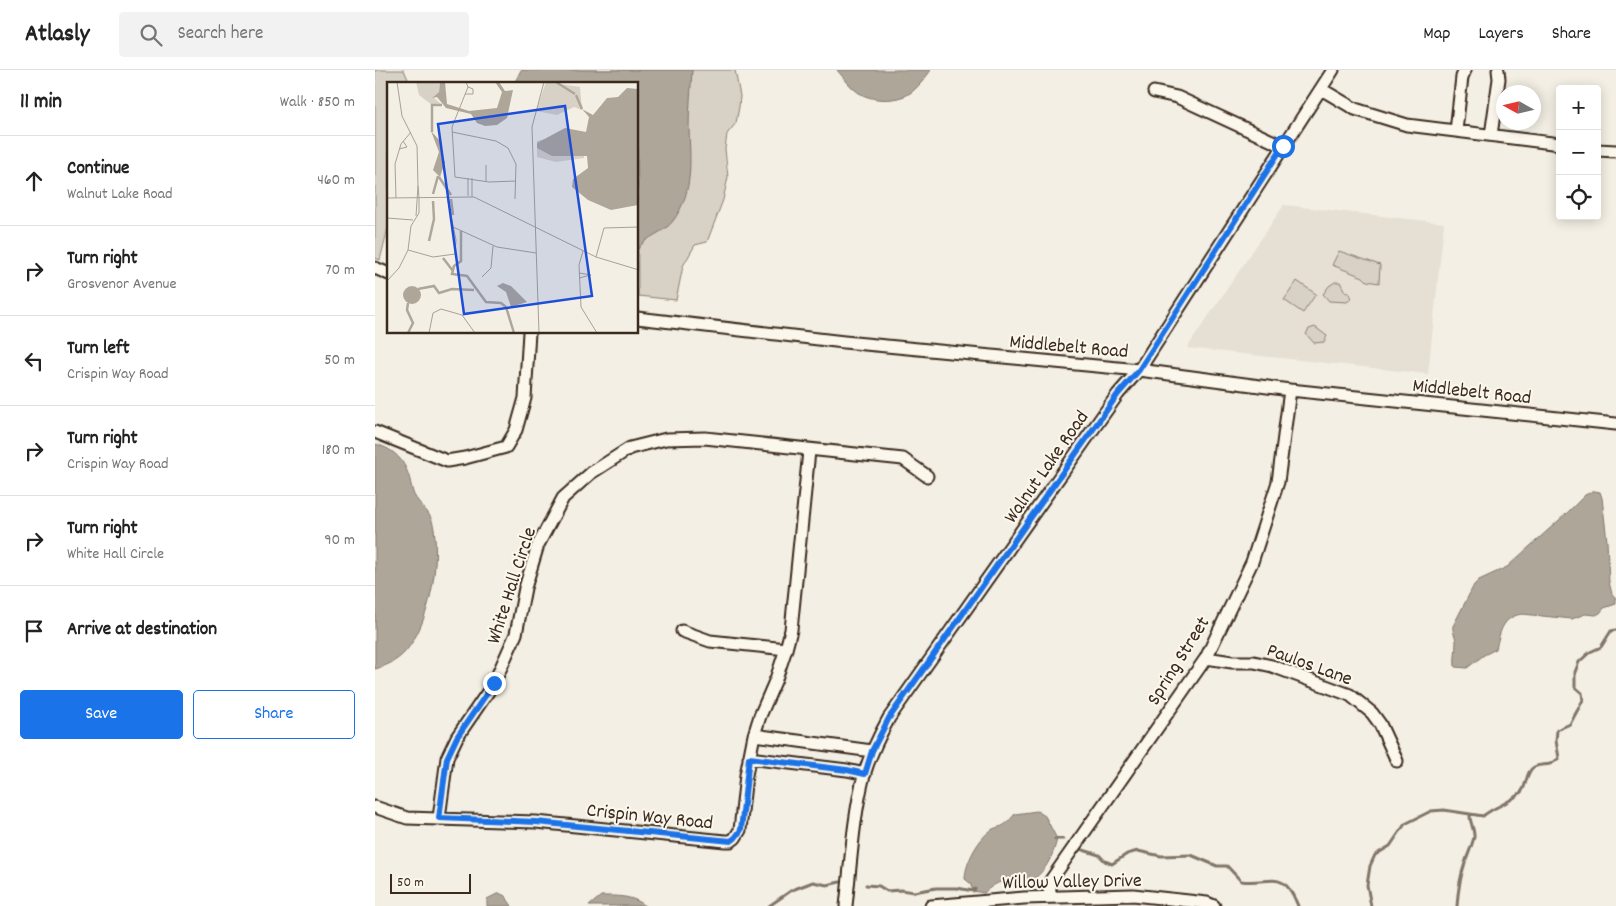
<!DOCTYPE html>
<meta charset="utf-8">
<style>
body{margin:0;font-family:Dekko,sans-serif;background:#f2f2f2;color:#222}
.controls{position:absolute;right:15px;top:15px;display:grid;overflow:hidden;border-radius:5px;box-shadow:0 2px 12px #0003}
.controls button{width:45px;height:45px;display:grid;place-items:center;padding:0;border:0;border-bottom:1px solid #e0e0e0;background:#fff;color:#222;font:25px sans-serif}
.compass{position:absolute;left:1121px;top:15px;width:45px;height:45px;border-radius:50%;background:#fff;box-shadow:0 2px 12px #0003;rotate:278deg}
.scale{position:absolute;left:15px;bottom:12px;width:81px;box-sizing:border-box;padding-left:5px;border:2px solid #3b2a1e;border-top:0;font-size:14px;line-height:18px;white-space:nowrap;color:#3b2a1e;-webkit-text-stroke:4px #fbf7ec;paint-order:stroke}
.stop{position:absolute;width:15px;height:15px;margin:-11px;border:4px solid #1a73e8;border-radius:50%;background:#fff}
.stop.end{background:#1a73e8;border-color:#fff;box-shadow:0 1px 5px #0008}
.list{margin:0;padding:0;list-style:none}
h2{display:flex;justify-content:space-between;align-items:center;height:65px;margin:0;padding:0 20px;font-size:21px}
h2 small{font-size:16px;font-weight:400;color:#767676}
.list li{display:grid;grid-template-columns:32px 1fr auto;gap:15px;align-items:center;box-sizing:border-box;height:90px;padding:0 20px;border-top:1px solid #e0e0e0}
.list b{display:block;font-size:19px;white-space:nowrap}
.list p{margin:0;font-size:16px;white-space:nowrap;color:#767676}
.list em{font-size:16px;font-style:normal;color:#767676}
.actions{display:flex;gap:10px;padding:15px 20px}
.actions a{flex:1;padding:11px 0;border:1px solid #1a73e8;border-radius:5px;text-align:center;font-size:18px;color:#1a73e8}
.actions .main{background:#1a73e8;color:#fff}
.icon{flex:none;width:28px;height:28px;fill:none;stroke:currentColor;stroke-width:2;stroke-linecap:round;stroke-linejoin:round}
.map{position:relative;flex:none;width:1241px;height:836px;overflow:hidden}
header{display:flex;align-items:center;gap:30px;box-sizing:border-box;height:70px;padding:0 25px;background:#fff;border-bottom:1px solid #e0e0e0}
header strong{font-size:24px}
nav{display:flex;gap:28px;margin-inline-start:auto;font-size:18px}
.search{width:350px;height:45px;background:#f2f2f2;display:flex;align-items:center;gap:12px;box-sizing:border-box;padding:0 18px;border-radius:5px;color:#767676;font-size:19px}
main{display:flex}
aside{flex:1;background:#fff}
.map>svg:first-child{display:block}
.built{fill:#e5dfd4}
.green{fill:#d8d1c6;stroke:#8a7e72}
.water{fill:#afa69a;stroke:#817468}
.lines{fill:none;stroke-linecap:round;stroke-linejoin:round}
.stream{stroke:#817468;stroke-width:3}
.minor-casing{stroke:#3b2a1e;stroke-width:15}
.minor{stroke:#fbf7ec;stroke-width:11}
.route{stroke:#1a73e8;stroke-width:6}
.labels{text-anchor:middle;stroke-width:4;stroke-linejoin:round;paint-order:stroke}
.street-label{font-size:20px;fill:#3b2a1e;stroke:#fbf7ec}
.inset-river{fill:none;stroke:#afa69a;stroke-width:2.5}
.inset-road{fill:none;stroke:#a9a095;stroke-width:1}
.view{fill:#1d4ed8;fill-opacity:0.15;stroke:#1d4ed8;stroke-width:2.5}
.inset-edge{fill:none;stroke:#3b2a1e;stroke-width:2.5}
</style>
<header>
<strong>Atlasly</strong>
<div class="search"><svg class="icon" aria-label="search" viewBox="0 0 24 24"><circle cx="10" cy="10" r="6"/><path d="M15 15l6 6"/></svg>Search here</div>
<nav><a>Map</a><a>Layers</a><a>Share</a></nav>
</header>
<main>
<aside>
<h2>11 min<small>Walk · 850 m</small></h2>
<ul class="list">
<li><svg class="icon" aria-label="ahead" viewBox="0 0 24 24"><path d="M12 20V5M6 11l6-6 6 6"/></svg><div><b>Continue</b><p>Walnut Lake Road</p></div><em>460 m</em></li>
<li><svg class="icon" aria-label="right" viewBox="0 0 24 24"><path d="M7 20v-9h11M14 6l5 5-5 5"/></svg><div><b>Turn right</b><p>Grosvenor Avenue</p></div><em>70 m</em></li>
<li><svg class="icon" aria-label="left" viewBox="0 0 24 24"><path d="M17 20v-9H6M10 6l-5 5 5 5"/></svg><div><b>Turn left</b><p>Crispin Way Road</p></div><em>50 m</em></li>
<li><svg class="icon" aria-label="right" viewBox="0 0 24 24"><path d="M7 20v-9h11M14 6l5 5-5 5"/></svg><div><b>Turn right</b><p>Crispin Way Road</p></div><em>180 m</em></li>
<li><svg class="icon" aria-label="right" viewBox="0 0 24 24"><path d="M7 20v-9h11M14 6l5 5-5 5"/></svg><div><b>Turn right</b><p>White Hall Circle</p></div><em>90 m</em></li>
<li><svg class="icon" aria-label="arrive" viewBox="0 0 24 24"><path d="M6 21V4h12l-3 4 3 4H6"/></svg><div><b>Arrive at destination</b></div></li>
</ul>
<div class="actions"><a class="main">Save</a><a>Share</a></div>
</aside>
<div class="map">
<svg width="1241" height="836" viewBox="0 0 1241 836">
<rect width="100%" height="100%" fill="#f3efe4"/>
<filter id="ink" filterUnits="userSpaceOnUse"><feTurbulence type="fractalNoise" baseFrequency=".02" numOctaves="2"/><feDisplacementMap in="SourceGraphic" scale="10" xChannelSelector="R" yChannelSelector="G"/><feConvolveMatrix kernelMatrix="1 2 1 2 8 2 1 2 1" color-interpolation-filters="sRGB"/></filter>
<g filter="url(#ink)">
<!-- built -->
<path class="built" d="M909 135 1069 153 1053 304 812 278Z"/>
<!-- green -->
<path class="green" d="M0 0H29L35 14H14V154L5 190 0 188Z
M181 0H360L365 26 364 37 361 53 352 64 350 79 353 107 348 130 332 172 320 175 308 196 301 230 263 226 262 14Z
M964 181 1005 195 1004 213 992 211 988 207 957 195Z
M922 211 941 224 928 243 909 230Z
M960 212H965L970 222 974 223 976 229 972 232 954 231 948 224 954 216Z
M940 257 952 266 949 272 939 273 931 264 934 259Z"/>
<!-- water -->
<path class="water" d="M146 0H317C316 19 314 39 314 58 315 91 319 122 298 151 288 164 272 165 263 179L262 14H139Z
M462 0H556C551 7 545 15 538 21 524 32 499 32 484 23 475 17 469 8 462 0Z
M0 374C20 379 30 391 35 410 36 415 37 420 39 425 45 436 55 441 58 454 66 490 55 554 30 582 22 591 11 596 0 599Z
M1219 421 1225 422 1227 428 1232 471 1234 512 1237 524 1241 528V534L1229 538 1225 543 1221 545 1210 544 1197 549 1147 544C1127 547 1125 562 1121 579L1109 585 1092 598 1080 597C1079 588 1081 581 1081 572 1081 566 1077 562 1078 556L1099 515 1104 510 1132 497 1192 443 1210 425Z
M662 741 670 746 682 769C678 787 669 805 652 813 636 806 621 811 609 823L598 821 595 813 590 809C590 793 604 767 618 759 622 757 626 757 629 755 633 753 637 747 640 744Z
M124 823 130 826 137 836H112V829Z
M226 826C243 826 256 825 271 836H214Z"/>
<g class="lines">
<!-- stream -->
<path class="stream" d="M680 769H688
M705 779 724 785 730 791 737 794 752 784 763 781 786 786 816 785 842 796H852L866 811C896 815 908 797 923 836
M491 815 504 816 512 821 526 820 539 822 561 818H582L598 821 600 819
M394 836 417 820 438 812 452 815 465 812
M996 836 992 815 995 796 1000 785 1015 776 1030 754 1056 741 1069 740 1108 746C1120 736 1136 733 1147 721 1152 714 1151 701 1159 697 1170 692 1172 699 1184 688L1181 671 1182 660 1195 654 1208 630 1207 623 1200 617V602L1204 592 1215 582 1226 577 1236 561 1241 560
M1082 836C1083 821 1085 807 1090 793 1093 784 1097 776 1099 767 1100 759 1094 752 1095 744"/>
<!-- minor casing -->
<g class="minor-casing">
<path id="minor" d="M946 19 980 39 1032 55 1185 74
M779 22 802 27 908 76
M1081 61 1087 7 1090 0
M1116 65 1124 9 1123 0
M1222 80 1241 81
M0 198 14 204
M262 248 469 272 764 300 915 320 1241 354
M0 362 72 391 90 388 131 377 141 360 150 328 154 262
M307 561 335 571 411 579
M831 588 857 592H879L897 596 975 625 997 643 1005 654 1022 691
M379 665 497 681
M374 688 472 700 490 704
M0 737 32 748 161 752 350 771H356L360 768 365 760 371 705 379 665 385 646 401 609 411 579 416 560 434 381
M64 748 72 688 82 667 119 613 141 564 150 518 163 475 188 428 216 403 255 378 291 369 330 368 528 389 552 406
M674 827 676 810 831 588 877 492 903 412 915 320
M471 836C476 792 478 748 489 705 495 685 504 666 514 648L743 324 764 300 958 0
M556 836 649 828 758 825 832 833 839 836"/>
</g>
<!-- minor -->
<use href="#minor" class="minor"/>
</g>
</g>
<g class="lines" filter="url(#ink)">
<!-- route -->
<path class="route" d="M119 613 82 667 72 688 64 748 161 752 356 771 360 768 366 760 374 688 472 700 490 704 497 681 514 648 743 324 764 300 908 76"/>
</g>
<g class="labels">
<!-- street labels -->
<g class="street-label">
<text transform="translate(694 275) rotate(5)" y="7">Middlebelt Road</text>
<text transform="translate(1097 320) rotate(6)" y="7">Middlebelt Road</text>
<text transform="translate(670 396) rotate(-55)" y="7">Walnut Lake Road</text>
<text transform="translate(135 515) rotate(-72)" y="7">White Hall Circle</text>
<text transform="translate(802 590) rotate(-58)" y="7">Spring Street</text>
<text transform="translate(935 593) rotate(20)" y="7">Paulos Lane</text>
<text transform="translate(275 745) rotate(6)" y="7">Crispin Way Road</text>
<text transform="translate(697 810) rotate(-1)" y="7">Willow Valley Drive</text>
</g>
</g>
<!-- overview -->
<g transform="translate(12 12)">
<rect width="251" height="251" fill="#f3efe4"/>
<path d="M29 0H53L52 10 46 15 55 23H45L32 13ZM159 0 193 5 195 28 187 25 170 33 149 29ZM158 57 197 73V76L169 80 150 75V59Z" fill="#d8d1c6"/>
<path d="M53 0H58L60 22 82 29 110 26 115 10 108 0H112L118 9 126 8 120 36 110 43 98 44 90 41 84 32 59 26 50 15 45 16 52 10ZM240 6 251 7V123L224 128 201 118 185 105 186 97 201 86 200 74H165L150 66V61L178 46 199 50 202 35 195 27 206 33 220 16 231 15ZM44 49 55 61 54 74 58 80 53 95 46 88 52 70ZM116 201 124 204 140 220 124 225 119 210 110 204ZM16 213a9 9 0 1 1 18 0a9 9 0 1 1-18 0Z" fill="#afa69a"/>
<path class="inset-river" d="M169 0 188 12M189 13 195 27M45 50V23H55M52 95 64 113M46 112 51 94M64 117 66 133M74 149V179L67 184 65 192 80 194 99 220 114 221 119 225 127 251M42 159 47 137 46 119M56 176 66 189M31 207 47 204 52 211 65 207 87 208M21 251 26 241 20 228 21 221"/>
<path class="inset-road" d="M10 0 15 34 30 64 31 104M79 0 81 5 65 45 68 95 102 100 129 99M78 12H86V7L81 5M65 50 109 59 121 66 129 82 128 117M12 67 20 65 16 59M81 96V114M85 96V115M99 99V83M0 116 87 115 209 175 252 188M9 116 8 82 14 62 24 50M29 134 31 104 32 115M0 136 26 138M66 145 110 165 149 171M21 168 46 175 68 172 69 158 60 114M196 169 192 183 194 225 210 251M209 175 217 146 252 145M192 191 204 193 192 196M95 195 104 186 106 164M0 199 12 186 21 168 24 144 32 131V115M42 251 46 231 54 227 75 233 88 251M152 251 145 45 157 0"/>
<path class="view" d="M178 24 205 214 77 232 51 42Z"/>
<rect width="251" height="251" class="inset-edge"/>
</g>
</svg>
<div class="controls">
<button>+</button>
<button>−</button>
<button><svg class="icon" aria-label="locate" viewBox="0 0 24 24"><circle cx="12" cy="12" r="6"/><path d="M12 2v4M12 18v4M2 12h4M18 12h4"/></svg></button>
</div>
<svg class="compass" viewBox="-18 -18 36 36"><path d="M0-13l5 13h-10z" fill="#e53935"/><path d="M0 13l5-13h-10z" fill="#767676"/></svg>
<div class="scale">50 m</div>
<div class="stop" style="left:908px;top:76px"></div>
<div class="stop end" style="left:119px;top:613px"></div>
</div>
</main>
